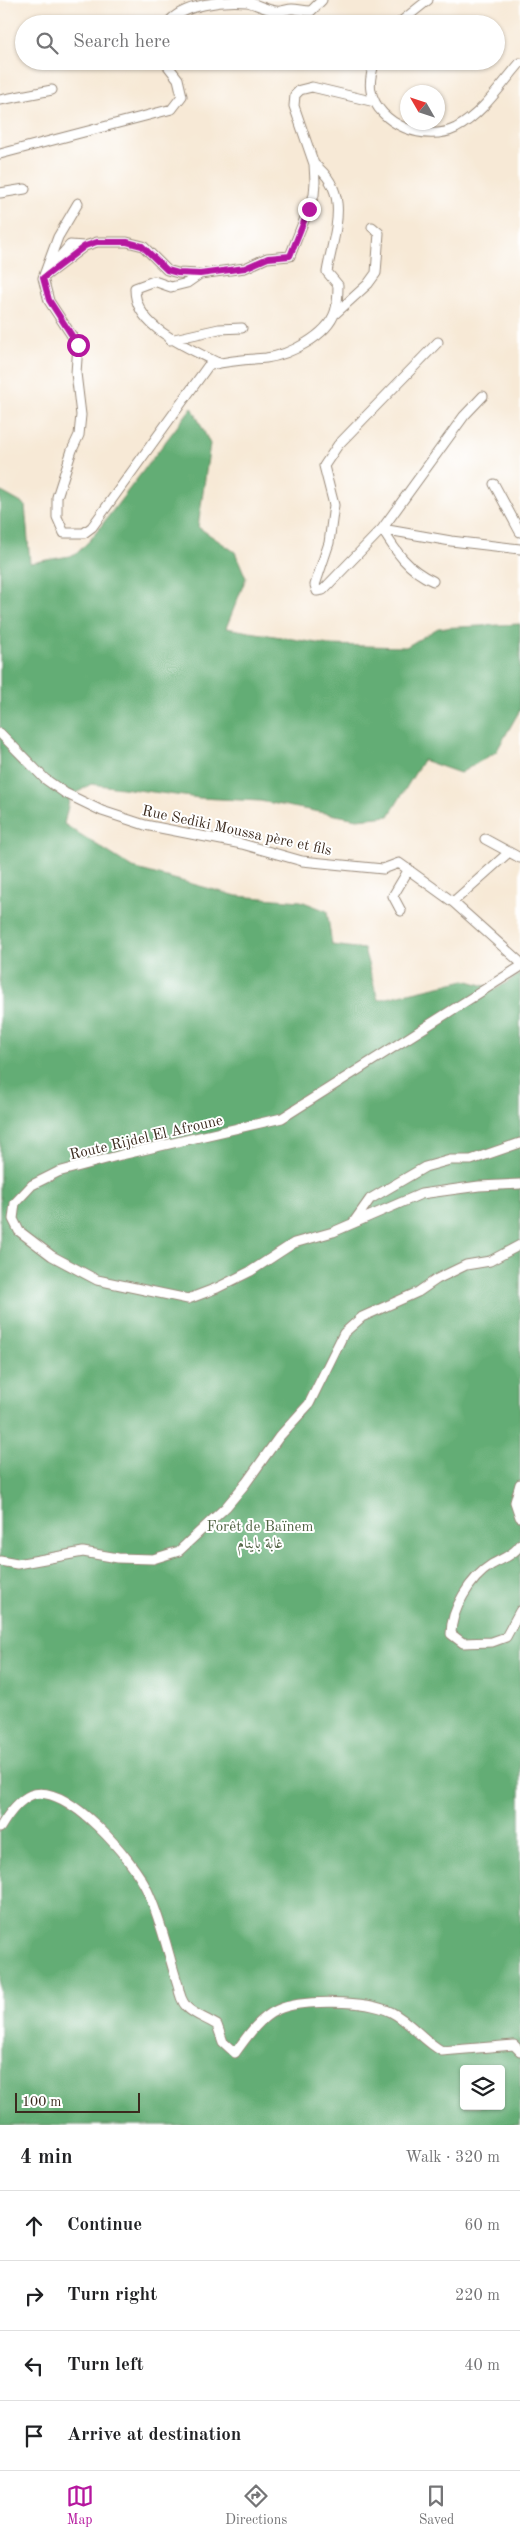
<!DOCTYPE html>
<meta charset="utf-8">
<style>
body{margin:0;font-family:"Old Standard TT",Amiri,serif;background:#f2f2f2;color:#202124}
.controls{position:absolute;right:15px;bottom:15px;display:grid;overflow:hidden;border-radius:5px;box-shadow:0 1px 4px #0004}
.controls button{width:45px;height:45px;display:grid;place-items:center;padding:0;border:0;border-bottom:1px solid #e0e0e0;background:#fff;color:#202124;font:25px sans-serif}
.compass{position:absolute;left:400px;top:85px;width:45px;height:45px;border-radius:50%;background:#fff;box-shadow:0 1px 4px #0004;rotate:309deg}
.scale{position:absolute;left:15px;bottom:12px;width:125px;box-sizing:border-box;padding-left:5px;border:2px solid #3b2a1e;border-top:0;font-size:14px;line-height:18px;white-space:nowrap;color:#3b2a1e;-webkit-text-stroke:4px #fff;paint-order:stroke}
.stop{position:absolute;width:15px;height:15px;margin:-11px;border:4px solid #b5179e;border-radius:50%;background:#fff}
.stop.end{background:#b5179e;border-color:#fff;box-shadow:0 1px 5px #0008}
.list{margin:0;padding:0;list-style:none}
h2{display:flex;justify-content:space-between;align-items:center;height:65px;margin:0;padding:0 20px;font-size:21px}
h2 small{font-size:16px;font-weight:400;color:#757577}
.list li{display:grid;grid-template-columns:32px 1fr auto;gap:15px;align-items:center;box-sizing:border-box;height:70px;padding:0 20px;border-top:1px solid #e0e0e0}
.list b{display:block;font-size:19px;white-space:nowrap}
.list em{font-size:16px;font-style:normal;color:#757577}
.icon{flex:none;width:28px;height:28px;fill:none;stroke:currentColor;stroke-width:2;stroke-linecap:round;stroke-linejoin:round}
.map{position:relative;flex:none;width:520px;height:2125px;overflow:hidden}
.search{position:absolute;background:#fff;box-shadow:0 1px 4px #0004;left:15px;right:15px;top:15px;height:55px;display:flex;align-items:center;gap:12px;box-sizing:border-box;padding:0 18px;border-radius:28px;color:#757577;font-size:19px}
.sheet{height:345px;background:#fff}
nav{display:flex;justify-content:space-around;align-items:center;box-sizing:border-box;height:70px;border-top:1px solid #e0e0e0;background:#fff;font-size:14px;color:#757577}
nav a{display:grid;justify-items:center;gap:2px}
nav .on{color:#b5179e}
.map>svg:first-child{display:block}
.forest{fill:#63ad75;stroke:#4f6c4a;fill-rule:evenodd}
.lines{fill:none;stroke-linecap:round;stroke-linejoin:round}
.minor-casing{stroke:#998a7a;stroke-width:11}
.minor{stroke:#fff;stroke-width:9}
.route{stroke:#b5179e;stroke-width:6}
.labels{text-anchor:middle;stroke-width:4;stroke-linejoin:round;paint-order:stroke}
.street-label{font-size:15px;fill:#3b2a1e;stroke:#fff}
.park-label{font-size:15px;fill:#516243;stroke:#fff}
</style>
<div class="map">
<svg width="520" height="2125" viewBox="0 0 520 2125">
<rect width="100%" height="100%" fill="#fff"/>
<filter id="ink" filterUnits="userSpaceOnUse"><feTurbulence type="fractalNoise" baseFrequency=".02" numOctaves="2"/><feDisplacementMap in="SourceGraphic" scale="10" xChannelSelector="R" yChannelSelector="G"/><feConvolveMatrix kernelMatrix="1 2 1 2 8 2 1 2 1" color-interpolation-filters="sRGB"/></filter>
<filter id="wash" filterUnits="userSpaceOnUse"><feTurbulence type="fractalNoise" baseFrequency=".0096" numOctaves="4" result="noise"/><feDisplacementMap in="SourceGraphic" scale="20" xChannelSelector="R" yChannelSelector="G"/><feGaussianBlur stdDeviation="1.12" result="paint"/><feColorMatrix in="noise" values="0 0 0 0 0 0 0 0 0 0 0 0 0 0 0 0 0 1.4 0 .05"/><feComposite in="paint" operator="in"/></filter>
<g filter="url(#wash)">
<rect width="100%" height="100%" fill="#f7e9d6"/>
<!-- forest -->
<path class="forest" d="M192 407 210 444 198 527 235 552 246 578 226 628 329 645 406 647 438 628 520 624V710L496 752 460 773 423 760 389 816 357 819 260 801 199 798 91 784 70 797 64 824 133 868 237 896 301 901 327 911 332 945 364 949 378 1000 465 980 496 989 520 974V2125H0V491L25 505 30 563 75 555 91 539ZM464 2069H501V2106H464Z"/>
</g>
<g filter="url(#ink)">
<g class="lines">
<!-- minor casing -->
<g class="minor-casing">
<path id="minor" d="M167 24C182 4 224 0 247 2 256 4 267 10 276 11 281 12 287 9 292 9 298 9 304 11 311 11L322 0
M398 24 428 0
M375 61C372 70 369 82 371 91 378 125 426 143 456 128 482 114 501 85 520 63
M0 100 52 90
M0 154 172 109 182 96 178 79 164 61
M314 164C352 193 334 231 327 272L338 285C338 294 338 303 335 312 327 336 289 355 266 358 246 360 227 360 208 366L92 527 84 533H64L57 517V497L72 450 79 435 81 415 76 373 78 345 49 301 43 278 85 246 97 242H127L143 246 167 270 178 273 200 274 245 268 267 258 290 256 314 195 315 182 314 164 294 106 295 95 300 90 312 87 375 102
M0 193 25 189
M50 268 70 245 84 246
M200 274 187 283 171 287 154 281 135 288C134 328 188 347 218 363
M43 278 58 237 78 203
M335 314 368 284 376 273 379 233 372 227
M170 340 219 329 242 328
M438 342 338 445 324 466 334 505 329 543 315 585 317 591 323 590 382 529 464 416 483 396
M494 484 520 532
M382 529 451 541 520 549
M382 529C396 552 408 570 433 581
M0 733 45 779 65 793 102 811 145 825 242 844 302 861 383 869 399 863 453 902 520 962
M485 839 520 858
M453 902 508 853
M401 911 393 896 409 869
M520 967 282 1118 121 1155 58 1172 32 1185 15 1203 13 1219 19 1231 52 1256 97 1280 188 1299 217 1288 251 1271 294 1243 333 1232 421 1194 479 1186 520 1184
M353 1223 370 1199 425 1167 450 1160H471L520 1143
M520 1484 515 1502 520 1517
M520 1545C514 1555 501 1559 491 1565 470 1578 451 1610 451 1634L463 1643 492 1642 506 1637 520 1611
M0 1561 17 1564 83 1552 118 1558 153 1559 179 1551 226 1507 246 1483 279 1437 309 1404 344 1333 362 1317 418 1292 437 1279 466 1265 490 1261 520 1245
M0 1828C7 1816 17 1801 31 1795 67 1781 134 1861 147 1890 161 1919 168 1954 178 1985 182 2013 195 2012 217 2025L223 2042 235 2053C246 2038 259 2018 277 2010 302 1999 366 2000 391 2012 411 2022 423 2041 442 2051L514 2045 520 2051"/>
</g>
<!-- minor -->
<use href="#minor" class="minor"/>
</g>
</g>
<g class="lines" filter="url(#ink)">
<!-- route -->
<path class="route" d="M78 345 49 300 43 278 85 246 97 242H127L142 246 167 270 178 273 200 274 245 268 268 258 290 256 309 209"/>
</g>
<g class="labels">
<!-- street labels -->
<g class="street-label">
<text transform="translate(237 830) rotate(12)" y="5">Rue Sediki Moussa père et fils</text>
<text transform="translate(146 1137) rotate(-13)" y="5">Route Rijdel El Afroune</text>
</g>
<!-- park labels -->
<g class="park-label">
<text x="260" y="1531">Forêt de Baïnem<tspan x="260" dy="17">غابة باينام</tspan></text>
</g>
</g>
</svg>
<div class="controls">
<button><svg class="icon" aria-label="layers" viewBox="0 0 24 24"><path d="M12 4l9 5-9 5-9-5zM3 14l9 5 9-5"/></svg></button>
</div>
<svg class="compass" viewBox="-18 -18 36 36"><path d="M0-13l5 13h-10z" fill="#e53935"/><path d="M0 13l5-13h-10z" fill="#757577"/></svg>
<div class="scale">100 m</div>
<div class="stop" style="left:78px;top:345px"></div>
<div class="stop end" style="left:309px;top:209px"></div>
<div class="search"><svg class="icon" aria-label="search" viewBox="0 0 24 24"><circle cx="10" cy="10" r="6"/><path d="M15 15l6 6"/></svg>Search here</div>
</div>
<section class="sheet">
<h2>4 min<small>Walk · 320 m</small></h2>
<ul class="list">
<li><svg class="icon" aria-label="ahead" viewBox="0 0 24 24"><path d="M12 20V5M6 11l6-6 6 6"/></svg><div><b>Continue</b></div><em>60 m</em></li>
<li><svg class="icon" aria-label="right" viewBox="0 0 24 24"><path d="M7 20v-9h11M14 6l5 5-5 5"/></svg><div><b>Turn right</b></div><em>220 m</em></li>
<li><svg class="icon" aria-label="left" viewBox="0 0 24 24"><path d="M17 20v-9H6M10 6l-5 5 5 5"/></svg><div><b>Turn left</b></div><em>40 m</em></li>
<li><svg class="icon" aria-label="arrive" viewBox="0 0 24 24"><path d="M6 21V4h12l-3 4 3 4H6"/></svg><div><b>Arrive at destination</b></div></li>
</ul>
</section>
<nav>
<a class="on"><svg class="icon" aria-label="map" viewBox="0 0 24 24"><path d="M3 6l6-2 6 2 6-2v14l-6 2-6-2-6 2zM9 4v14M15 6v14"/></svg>Map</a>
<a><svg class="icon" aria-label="directions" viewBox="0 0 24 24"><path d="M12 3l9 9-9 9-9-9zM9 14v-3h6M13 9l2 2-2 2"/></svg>Directions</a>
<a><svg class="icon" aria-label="saved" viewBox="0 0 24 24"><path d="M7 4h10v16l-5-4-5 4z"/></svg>Saved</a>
</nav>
